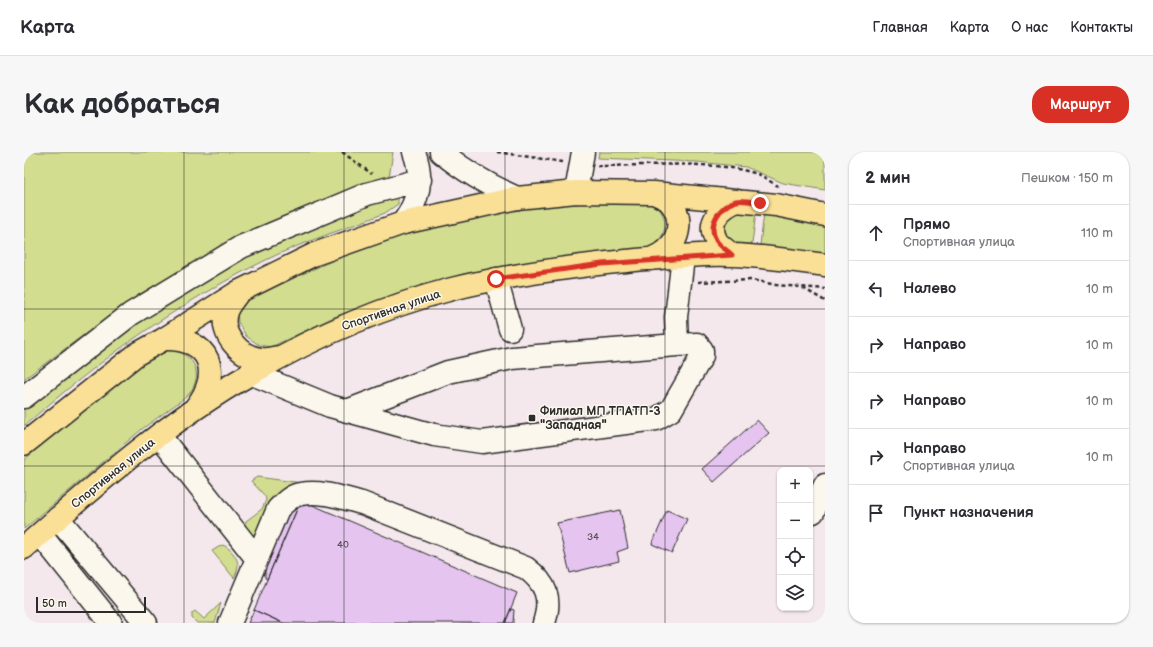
<!DOCTYPE html>
<html lang="ru">
<meta charset="utf-8">
<style>
body{margin:0;font-family:"Balsamiq Sans",sans-serif;background:#f7f7f7;color:#2b2b33}
.controls{position:absolute;right:12px;bottom:12px;display:grid;overflow:hidden;border-radius:8px;box-shadow:0 1px 3px #0004}
.controls button{width:36px;height:36px;display:grid;place-items:center;padding:0;border:0;border-bottom:1px solid #e1e1e2;background:#fff;color:#2b2b33;font:20px sans-serif}
.scale{position:absolute;left:12px;bottom:10px;width:110px;box-sizing:border-box;padding-left:4px;border:2px solid #2b2b2b;border-top:0;font-size:11px;line-height:14px;white-space:nowrap;color:#2b2b2b;-webkit-text-stroke:3px #fbf7ec;paint-order:stroke}
.stop{position:absolute;width:12px;height:12px;margin:-9px;border:3px solid #d93025;border-radius:50%;background:#fff}
.stop.end{background:#d93025;border-color:#fff;box-shadow:0 1px 4px #0008}
.list{margin:0;padding:0;list-style:none}
h2{display:flex;justify-content:space-between;align-items:center;height:52px;margin:0;padding:0 16px;font-size:17px}
h2 small{font-size:13px;font-weight:400;color:#7c7c81}
.list li{display:grid;grid-template-columns:26px 1fr auto;gap:12px;align-items:center;box-sizing:border-box;height:56px;padding:0 16px;border-top:1px solid #e1e1e2}
.list b{display:block;font-size:15px;white-space:nowrap}
.list p{margin:0;font-size:13px;white-space:nowrap;color:#7c7c81}
.list em{font-size:13px;font-style:normal;color:#7c7c81}
.icon{flex:none;width:22px;height:22px;fill:none;stroke:currentColor;stroke-width:2;stroke-linecap:round;stroke-linejoin:round}
.map{position:relative;flex:none;width:801px;height:471px;overflow:hidden;border-radius:16px}
header{display:flex;align-items:center;gap:24px;box-sizing:border-box;height:56px;padding:0 20px;background:#fff;border-bottom:1px solid #e1e1e2}
header strong{font-size:19px}
nav{display:flex;gap:22px;margin-inline-start:auto;font-size:14px}
.intro{display:flex;align-items:center;justify-content:space-between;box-sizing:border-box;height:96px;padding:0 24px}
h1{margin:0;font-size:28px}
.button{padding:10px 18px;border-radius:16px;background:#d93025;color:#fff;font-size:14px;font-weight:700}
main{display:flex;gap:24px;padding:0 24px}
aside{flex:1;background:#fff;border-radius:16px;box-shadow:0 1px 3px #0004}
.map>svg:first-child{display:block}
.green{fill:#d2dd90;stroke:#7e845e}
.building{fill:#e5c4f0;stroke:#2b2b2b}
.lines{fill:none;stroke-linecap:round;stroke-linejoin:round}
.minor-casing{stroke:#2b2b2b;stroke-width:25}
.major-casing{stroke:#2b2b2b;stroke-width:25}
.path{stroke:#2b2b2b;stroke-width:2.5;stroke-dasharray:4 3;stroke-linecap:butt}
.minor{stroke:#fbf7ec;stroke-width:22}
.major{stroke:#fadf96;stroke-width:22}
.route{stroke:#d93025;stroke-width:5}
.grid{fill:none;stroke:#2b2b2b;stroke-width:1;stroke-opacity:0.55}
.poi-dot{fill:#2b2b2b;stroke:#fbf7ec;stroke-width:1.5}
.labels{text-anchor:middle;stroke-width:3;stroke-linejoin:round;paint-order:stroke}
.number-label{font-size:10px;fill:#5a515c}
.street-label{font-size:12px;fill:#2b2b2b;stroke:#fbf7ec}
.poi-label{font-size:12px;font-weight:bold;fill:#2b2b2b;stroke:#fbf7ec;text-anchor:start}
</style>
<header>
<strong>Карта</strong>
<nav><a>Главная</a><a>Карта</a><a>О нас</a><a>Контакты</a></nav>
</header>
<div class="intro"><h1>Как добраться</h1><a class="button">Маршрут</a></div>
<main>
<div class="map">
<svg width="801" height="471" viewBox="0 0 801 471">
<rect width="100%" height="100%" fill="#f4e8ed"/>
<filter id="ink" filterUnits="userSpaceOnUse"><feTurbulence type="fractalNoise" baseFrequency=".025" numOctaves="2"/><feDisplacementMap in="SourceGraphic" scale="8" xChannelSelector="R" yChannelSelector="G"/><feConvolveMatrix kernelMatrix="1 2 1 2 8 2 1 2 1" color-interpolation-filters="sRGB"/></filter>
<g filter="url(#ink)">
<!-- green -->
<path class="green" d="M0 0H369L365 26 213 86 114 143 0 227Z
M575 0H801V38L759 31 722 15 674 10 574 6Z
M374 44V52L361 61C322 77 280 89 242 108 154 151 74 209 0 274V252L116 162 289 69Z
M545 49 631 52C649 70 641 91 618 98L487 113 439 122 375 141 310 165 247 195 235 193 222 184 214 170 213 158 222 148C272 125 323 100 376 83 431 66 488 56 545 49Z
M705 60H732L728 92 711 91 701 85 698 70Z
M740 61 801 72V102L736 93Z
M145 198C173 201 181 226 162 245L118 277 0 377V308L84 237 130 204 137 200Z
M233 325 294 333 233 384 227 385 219 378 222 369 238 357 242 348 241 344 227 329Z
M198 393C205 394 214 406 214 413 214 417 212 422 210 426L188 399Z
M197 451 191 471H173L168 466V461L171 459 180 467Z"/>
<!-- building -->
<path class="building" d="M733 268 745 281 690 330 678 317Z
M277 348 493 441 481 471H259L230 458Z
M270 356 273 357 243 427 241 426V414L255 373Z
M596 358 604 396 593 400 595 409 546 421 533 371Z
M643 358 663 367 648 401 628 392Z
M487 457 490 458 489 471H481Z
M230 458 259 471H224Z"/>
<g class="lines">
<!-- minor casing -->
<g class="minor-casing">
<path id="minor" d="M417 0C440 19 466 34 493 46
M552 40 559 0
M379 71C395 48 400 26 390 0
M472 127 486 177
M226 221 306 254 410 283 458 290 632 267 647 258 678 204V198L673 192 653 193 652 165 659 105
M0 245 107 162 217 95 343 42 396 28
M323 259 424 220 488 206 653 193
M135 283 233 407
M789 360 801 333
M34 366 122 471
M16 382 87 471
M206 471 254 357C260 351 267 343 277 342 296 338 319 346 338 351L502 416C522 431 528 446 520 471"/>
</g>
<!-- major casing -->
<g class="major-casing">
<path id="major" d="M708 103C703 98 695 94 692 88 682 69 698 55 713 49
M627 107C632 104 639 102 643 98 657 85 659 62 644 48 640 45 634 43 630 41
M214 141C210 147 204 153 202 160 195 182 216 205 237 207 242 208 249 206 255 205
M140 187C186 185 199 221 172 255
M0 292 113 202 140 187 214 140 291 102 379 71 493 46 552 40 630 41 752 53 801 63
M0 396C71 333 145 268 228 221 290 185 358 155 428 137 484 123 544 115 602 109 636 106 675 101 709 103 739 104 770 109 801 113"/>
</g>
<!-- path -->
<path class="path" d="M318 0 348 22
M473 0 539 10
M573 14C620 14 693 7 736 23 742 26 748 31 754 34
M674 130 728 128 752 133 801 137
M779 136 801 149"/>
<!-- minor -->
<use href="#minor" class="minor"/>
<!-- major -->
<use href="#major" class="major"/>
</g>
</g>
<g class="lines" filter="url(#ink)">
<!-- route -->
<path class="route" d="M472 127 578 112 708 103C703 98 695 94 692 88 683 72 696 54 712 49 719 47 729 50 736 51"/>
</g>
<!-- grid -->
<path class="grid" d="M160 0V471M320 0V471M481 0V471M641 0V471M0 157H801M0 314H801"/>
<!-- markers -->
<rect class="poi-dot" x="504" y="262" width="8" height="8" rx="2"/>
<g class="labels">
<!-- number labels -->
<g class="number-label">
<text x="569" y="388">34</text>
<text x="319" y="396">40</text>
</g>
<!-- street labels -->
<g class="street-label">
<text transform="translate(367 158) rotate(-19)" y="4">Спортивная улица</text>
<text transform="translate(89 321) rotate(-39)" y="4">Спортивная улица</text>
</g>
<!-- poi labels -->
<g class="poi-label">
<text x="516" y="263">Филиал МП ТПАТП-3<tspan x="516" dy="14">"Западная"</tspan></text>
</g>
</g>
</svg>
<div class="controls">
<button>+</button>
<button>−</button>
<button><svg class="icon" aria-label="locate" viewBox="0 0 24 24"><circle cx="12" cy="12" r="6"/><path d="M12 2v4M12 18v4M2 12h4M18 12h4"/></svg></button>
<button><svg class="icon" aria-label="layers" viewBox="0 0 24 24"><path d="M12 4l9 5-9 5-9-5zM3 14l9 5 9-5"/></svg></button>
</div>
<div class="scale">50 m</div>
<div class="stop" style="left:472px;top:127px"></div>
<div class="stop end" style="left:736px;top:51px"></div>
</div>
<aside>
<h2>2 мин<small>Пешком · 150 m</small></h2>
<ul class="list">
<li><svg class="icon" aria-label="ahead" viewBox="0 0 24 24"><path d="M12 20V5M6 11l6-6 6 6"/></svg><div><b>Прямо</b><p>Спортивная улица</p></div><em>110 m</em></li>
<li><svg class="icon" aria-label="left" viewBox="0 0 24 24"><path d="M17 20v-9H6M10 6l-5 5 5 5"/></svg><div><b>Налево</b></div><em>10 m</em></li>
<li><svg class="icon" aria-label="right" viewBox="0 0 24 24"><path d="M7 20v-9h11M14 6l5 5-5 5"/></svg><div><b>Направо</b></div><em>10 m</em></li>
<li><svg class="icon" aria-label="right" viewBox="0 0 24 24"><path d="M7 20v-9h11M14 6l5 5-5 5"/></svg><div><b>Направо</b></div><em>10 m</em></li>
<li><svg class="icon" aria-label="right" viewBox="0 0 24 24"><path d="M7 20v-9h11M14 6l5 5-5 5"/></svg><div><b>Направо</b><p>Спортивная улица</p></div><em>10 m</em></li>
<li><svg class="icon" aria-label="arrive" viewBox="0 0 24 24"><path d="M6 21V4h12l-3 4 3 4H6"/></svg><div><b>Пункт назначения</b></div></li>
</ul>
</aside>
</main>
